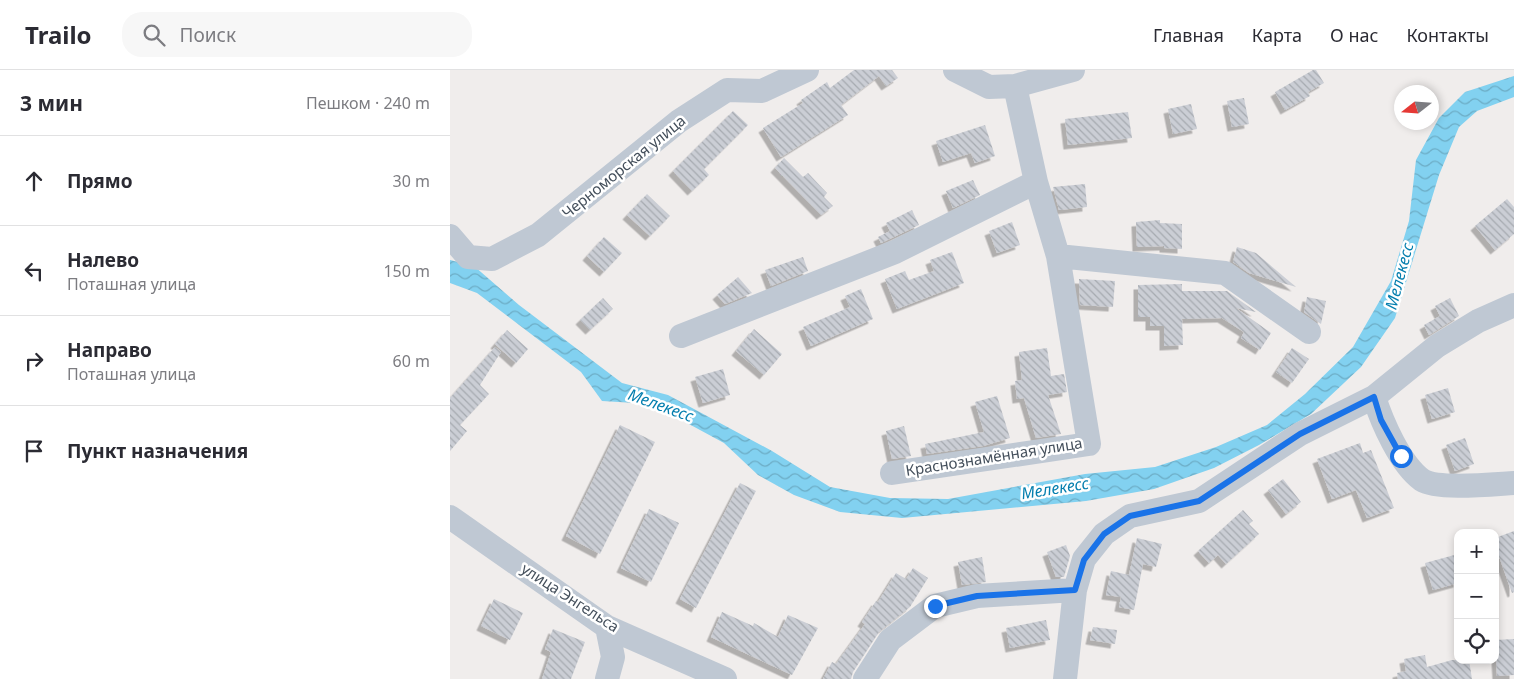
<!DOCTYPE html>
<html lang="ru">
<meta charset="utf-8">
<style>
body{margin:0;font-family:"Noto Sans",sans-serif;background:#f7f7f7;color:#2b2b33}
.controls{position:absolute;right:15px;bottom:15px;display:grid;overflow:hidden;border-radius:10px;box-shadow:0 2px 8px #0003}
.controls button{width:45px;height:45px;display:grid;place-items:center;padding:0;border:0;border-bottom:1px solid #e1e1e2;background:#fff;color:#2b2b33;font:25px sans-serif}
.compass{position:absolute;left:944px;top:15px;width:45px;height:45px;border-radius:50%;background:#fff;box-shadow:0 2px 8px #0003;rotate:253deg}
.stop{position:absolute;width:15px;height:15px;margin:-11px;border:4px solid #1a73e8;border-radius:50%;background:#fff}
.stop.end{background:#1a73e8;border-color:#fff;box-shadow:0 1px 5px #0008}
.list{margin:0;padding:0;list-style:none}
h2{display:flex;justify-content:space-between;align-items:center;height:65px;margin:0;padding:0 20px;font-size:21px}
h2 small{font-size:16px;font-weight:400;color:#7c7c81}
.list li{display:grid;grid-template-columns:32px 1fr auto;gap:15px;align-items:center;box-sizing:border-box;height:90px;padding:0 20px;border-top:1px solid #e1e1e2}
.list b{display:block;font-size:19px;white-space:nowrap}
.list p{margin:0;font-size:16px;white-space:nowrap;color:#7c7c81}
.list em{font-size:16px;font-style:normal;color:#7c7c81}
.icon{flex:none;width:28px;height:28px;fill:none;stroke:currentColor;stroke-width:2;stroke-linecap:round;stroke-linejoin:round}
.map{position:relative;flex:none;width:1064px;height:609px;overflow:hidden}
header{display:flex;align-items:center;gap:30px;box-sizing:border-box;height:70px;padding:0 25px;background:#fff;border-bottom:1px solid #e1e1e2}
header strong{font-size:24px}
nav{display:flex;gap:28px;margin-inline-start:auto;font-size:18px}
.search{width:350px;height:45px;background:#f7f7f7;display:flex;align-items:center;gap:12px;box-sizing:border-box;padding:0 18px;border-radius:20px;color:#7c7c81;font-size:19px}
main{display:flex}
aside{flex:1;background:#fff}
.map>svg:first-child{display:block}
.water{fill:url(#water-waves)}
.building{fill:url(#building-back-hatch);filter:url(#shadow)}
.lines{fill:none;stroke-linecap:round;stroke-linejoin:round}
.minor{stroke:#bfc8d3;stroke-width:24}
.route{stroke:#1a73e8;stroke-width:6}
.labels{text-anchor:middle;stroke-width:5;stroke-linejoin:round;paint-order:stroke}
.street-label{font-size:15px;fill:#444f5b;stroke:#fff}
.water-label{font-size:16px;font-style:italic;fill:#047eae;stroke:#fff}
</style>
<header>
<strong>Trailo</strong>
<div class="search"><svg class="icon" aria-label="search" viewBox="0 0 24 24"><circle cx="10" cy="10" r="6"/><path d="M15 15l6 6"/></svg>Поиск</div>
<nav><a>Главная</a><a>Карта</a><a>О нас</a><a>Контакты</a></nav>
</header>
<main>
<aside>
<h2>3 мин<small>Пешком · 240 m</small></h2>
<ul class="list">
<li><svg class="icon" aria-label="ahead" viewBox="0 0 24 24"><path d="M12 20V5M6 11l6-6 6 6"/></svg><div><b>Прямо</b></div><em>30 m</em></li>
<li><svg class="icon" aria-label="left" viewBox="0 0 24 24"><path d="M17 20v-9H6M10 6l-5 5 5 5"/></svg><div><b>Налево</b><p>Поташная улица</p></div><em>150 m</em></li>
<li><svg class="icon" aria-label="right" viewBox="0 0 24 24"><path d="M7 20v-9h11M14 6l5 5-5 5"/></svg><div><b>Направо</b><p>Поташная улица</p></div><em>60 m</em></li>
<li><svg class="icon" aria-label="arrive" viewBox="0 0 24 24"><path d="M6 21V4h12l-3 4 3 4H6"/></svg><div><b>Пункт назначения</b></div></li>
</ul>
</aside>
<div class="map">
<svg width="1064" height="609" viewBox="0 0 1064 609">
<defs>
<pattern id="water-waves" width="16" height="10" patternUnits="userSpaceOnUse" patternTransform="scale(1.25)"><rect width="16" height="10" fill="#82d1f0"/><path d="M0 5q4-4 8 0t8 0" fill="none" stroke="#6cacc5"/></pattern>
<pattern id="building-back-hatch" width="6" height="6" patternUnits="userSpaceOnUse" patternTransform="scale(1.25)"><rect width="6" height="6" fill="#cbced5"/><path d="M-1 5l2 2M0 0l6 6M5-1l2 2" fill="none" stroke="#a6aab0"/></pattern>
<filter id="shadow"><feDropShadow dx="-4.5" dy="4.5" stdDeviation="0" flood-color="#0004"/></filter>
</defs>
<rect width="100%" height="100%" fill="#f0edec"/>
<!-- water -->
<path class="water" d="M1064 6V27L1027 41 1009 57 989 105 945 248 911 297 861 344 809 375 764 398 704 419 636 431 452 448 390 442 344 425 308 405 274 373 202 334 152 331 131 302 27 223 0 213V190L24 196 69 235 172 313 218 325 322 381 380 417 440 428 498 429 635 404 705 397 766 377 817 355 855 324 903 277 941 211 959 151 966 90 989 48 1015 22Z"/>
<!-- building -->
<path class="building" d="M404 0H442L448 8 436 16 429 6 391 35 398 45 331 87 313 58 353 33 351 30 377 12 380 18Z
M863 0H866L874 13 858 22 860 26 835 40 825 22Z
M794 28 799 54 782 57 777 31Z
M741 34 747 59 723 64 718 39Z
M283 41 298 55 254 99 259 105 242 121 223 101Z
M678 42 682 68 618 75 615 49Z
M535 55 545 86 525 93 521 83 493 92 486 71Z
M334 88 353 107 358 103 377 123 374 127 383 136 371 145 325 98Z
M523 110 530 125 503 138 496 121Z
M635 114 637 137 609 140 603 117Z
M197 124 220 146 200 166 177 145Z
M1057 129 1064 137V164L1045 180 1025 156Z
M462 140 469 155 431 173 428 167 440 161 436 153Z
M710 150V153L732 154V179L714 178V176L687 177 686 152Z
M562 152 570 175 547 183 539 161Z
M154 167 172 183 154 202 137 186Z
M787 177 806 183 846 217 799 203 783 192Z
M502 182 514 213 447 239 435 209 455 201 459 210 484 201 480 190Z
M353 187 358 201 321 216 315 200Z
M288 207 302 223 275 234 267 225Z
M629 209 665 211 663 237 630 235Z
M732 214V221H777L806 242 786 238 821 263 810 280 791 268 794 262 772 248 732 249 733 275 714 276V256H700V247H688V215Z
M411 219 423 249 361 276 353 257 400 237 395 226Z
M857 227 876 231 871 254 854 242Z
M153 228 163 239 140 260 130 250Z
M1000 228 1009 246 979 265 974 255 990 246 985 236Z
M304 259 332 284 314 305 286 281Z
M57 260 78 279 66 293 45 274Z
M45 277 51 282 30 315 39 324 10 355 17 361 0 381V328Z
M597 278 601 306 614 304 617 322 598 325 611 364 586 368 574 328 567 329 565 311 572 310 569 282Z
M842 278 859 289 842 313 826 302Z
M273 299 280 325 253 333 245 307Z
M998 318 1005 342 982 349 975 325Z
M547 326 560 368 533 376 477 384 475 374 534 362 525 332Z
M170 355 205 372 150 484 116 466Z
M454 356 461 386 442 389 436 361Z
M1015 368 1024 394 1005 401 996 375Z
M910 373 913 383 921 380 944 438 917 448 906 420 882 429 867 389Z
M833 409 851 432 836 444 818 420Z
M290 413 306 421 246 538 230 529Z
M199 439 229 453 201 512 171 498Z
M793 440 803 451 799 454 809 464 776 494 768 485 759 493 748 481Z
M1064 461V522L1062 523 1045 475V468Z
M687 468 712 474 706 497 693 494 684 540 669 537 671 527 656 525 661 501 679 505Z
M616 475 620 486 614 507H606L597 482Z
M1008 484V513L983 520 975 493Z
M532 487 536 512 512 515 508 492Z
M463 498 478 508 460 537 429 562 403 602 401 609H373L382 592 386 594 415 554 412 552 426 531 428 532 446 503 456 509Z
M44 529 73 543 60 570 31 556Z
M272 542 303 556 304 553 328 567 338 545 368 558 342 605 261 567Z
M596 550 600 570 560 578 556 558Z
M643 557 667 560 665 574 640 570Z
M103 559 135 572 121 609H92L101 582 95 579Z
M1064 569V605L1047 606 1045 570Z
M975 585 977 597 1002 590H1019L1022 609H948L947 603 956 601 954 589Z"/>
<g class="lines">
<!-- minor -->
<path class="minor" d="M505 0 539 17 565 16 623 0
M0 166 18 187 42 189 88 165 229 51 277 20 312 21 357 0
M608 186 775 203 859 262
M231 266 445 182 586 112
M924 327C932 352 950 394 972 410 987 420 1045 414 1064 413
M442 403 639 374 608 186 586 112 565 16
M0 447 157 557 275 609
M157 557 163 587 157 609
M415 609 440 570 485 536 527 526 625 520 634 489 654 464 680 446 749 431 850 364 924 327 987 276 1028 251 1064 235
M615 609 625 520"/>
</g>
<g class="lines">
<!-- route -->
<path class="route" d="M485 536 527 526 625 520 634 490 654 464 680 446 749 431 850 364 924 327 931 350 951 386"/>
</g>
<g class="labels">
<!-- street labels -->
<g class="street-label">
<text transform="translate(174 97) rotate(-39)" y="5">Черноморская улица</text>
<text transform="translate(544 387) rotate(-9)" y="5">Краснознамённая улица</text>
<text transform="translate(120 528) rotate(33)" y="5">улица Энгельса</text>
</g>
<!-- water labels -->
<g class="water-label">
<text transform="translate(949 206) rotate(-75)" y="6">Мелекесс</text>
<text transform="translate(211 335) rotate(20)" y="6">Мелекесс</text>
<text transform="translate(605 418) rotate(-9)" y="6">Мелекесс</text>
</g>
</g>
</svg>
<div class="controls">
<button>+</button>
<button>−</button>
<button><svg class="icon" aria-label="locate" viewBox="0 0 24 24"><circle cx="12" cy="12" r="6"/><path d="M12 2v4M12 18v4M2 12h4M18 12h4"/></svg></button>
</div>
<svg class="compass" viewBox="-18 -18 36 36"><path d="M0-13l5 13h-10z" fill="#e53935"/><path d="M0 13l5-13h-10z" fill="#7c7c81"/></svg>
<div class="stop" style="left:951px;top:386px"></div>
<div class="stop end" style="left:485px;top:536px"></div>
</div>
</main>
